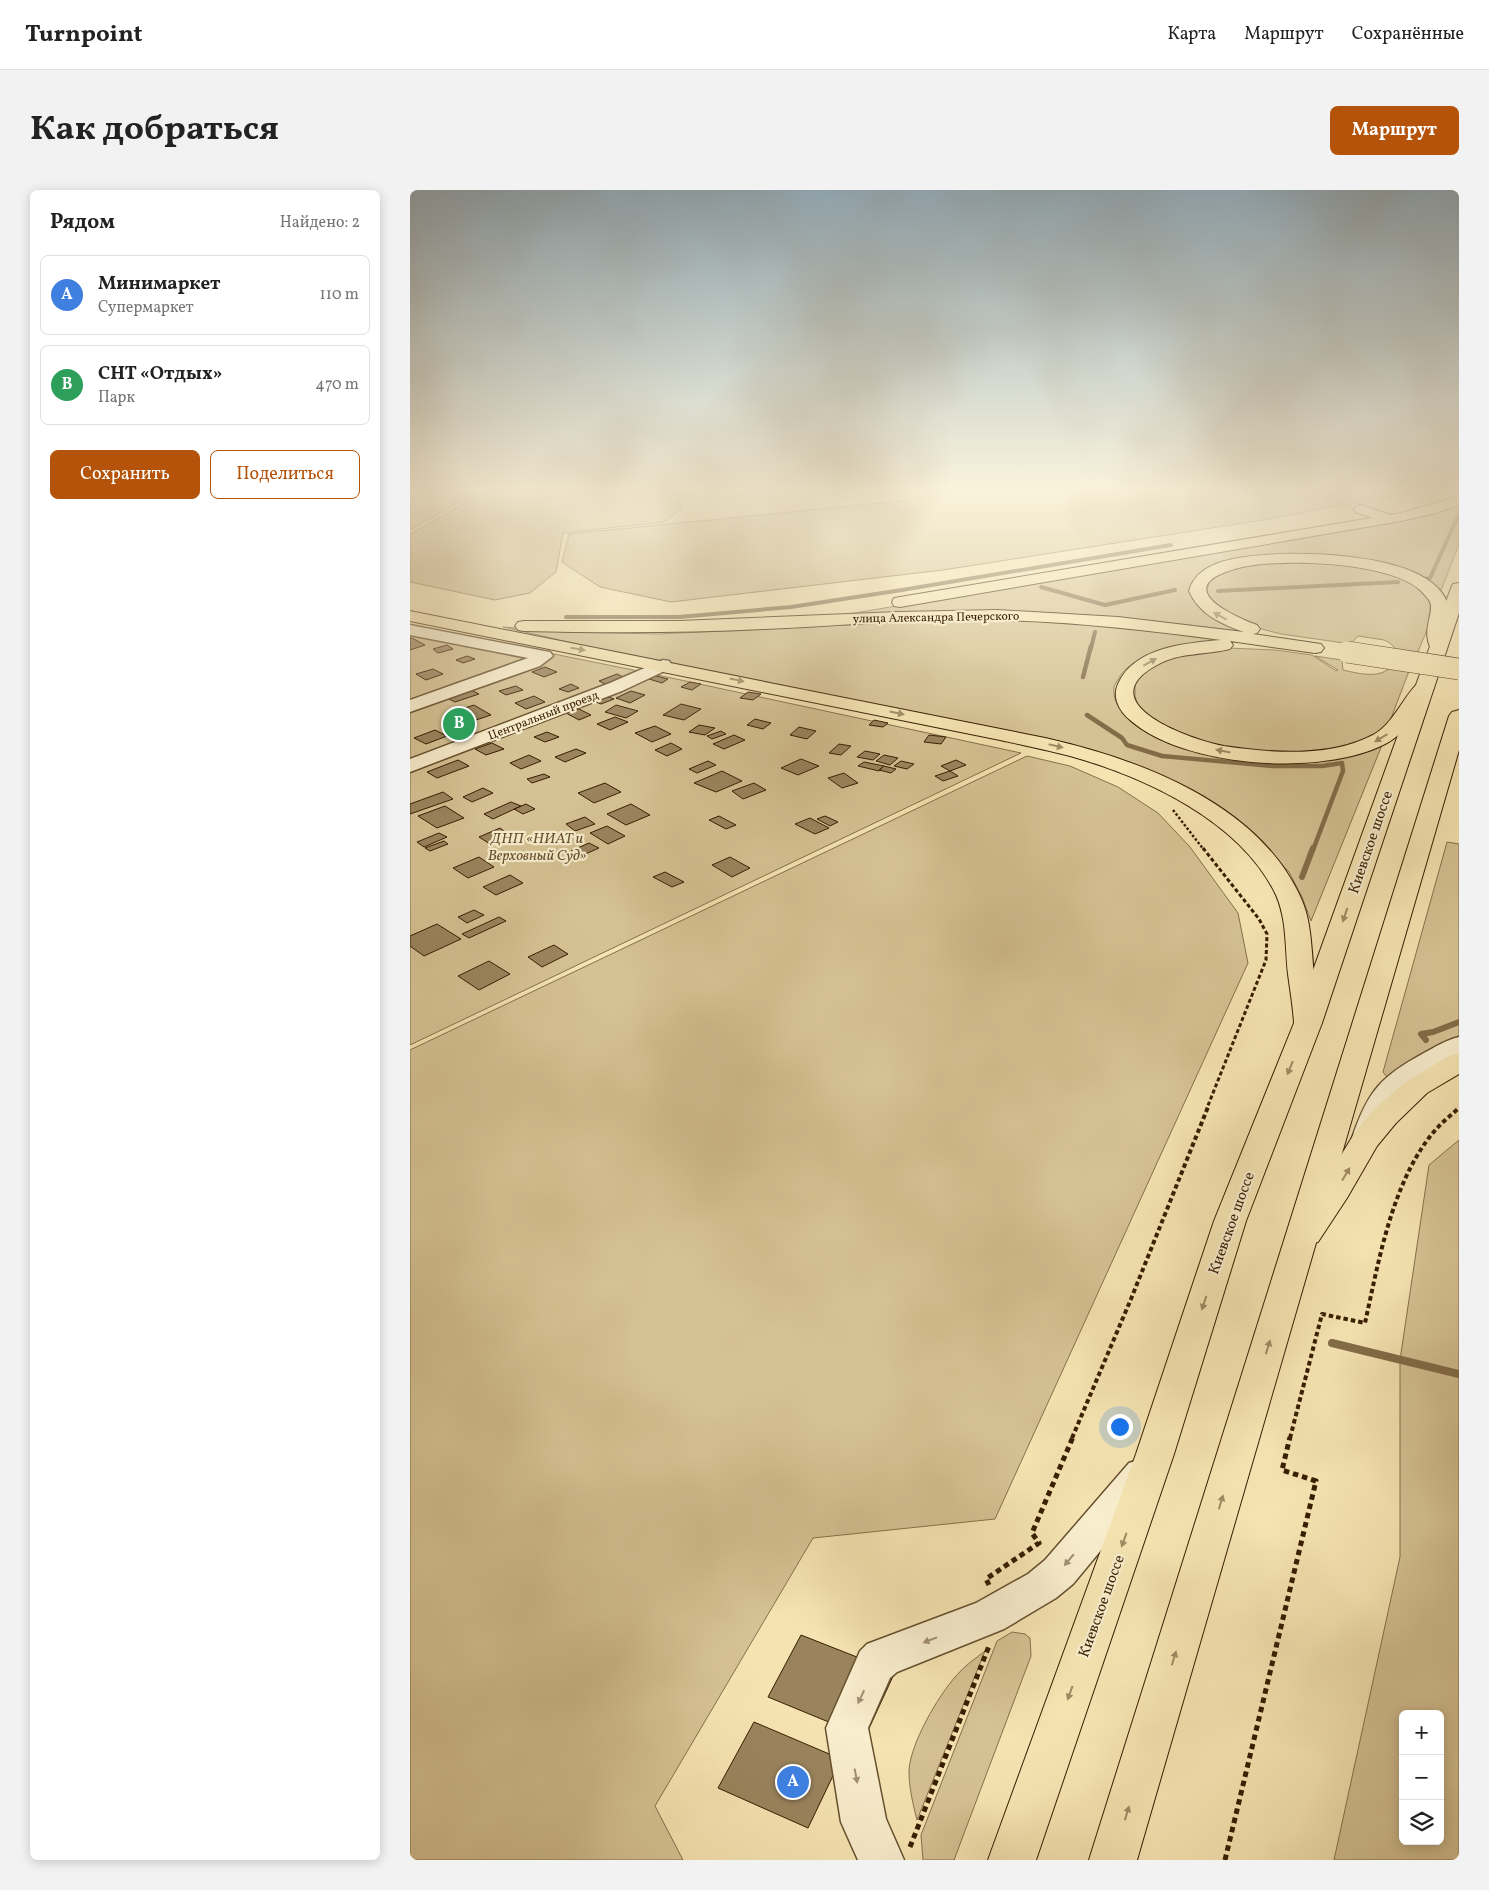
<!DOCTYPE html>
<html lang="ru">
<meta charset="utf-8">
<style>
body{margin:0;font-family:Vollkorn,serif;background:#f2f2f2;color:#222}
.controls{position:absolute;right:15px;bottom:15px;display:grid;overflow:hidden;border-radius:8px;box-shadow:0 2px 12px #0003}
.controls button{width:45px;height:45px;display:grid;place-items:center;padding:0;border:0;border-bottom:1px solid #e0e0e0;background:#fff;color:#222;font:25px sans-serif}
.you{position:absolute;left:709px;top:1236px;width:18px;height:18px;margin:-12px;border:4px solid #fff;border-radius:50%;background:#1a73e8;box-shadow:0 0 0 8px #1a73e833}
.badge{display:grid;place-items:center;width:32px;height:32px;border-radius:50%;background:#b45309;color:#fff;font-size:16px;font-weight:700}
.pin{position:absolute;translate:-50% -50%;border:2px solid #fff;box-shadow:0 1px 5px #0006}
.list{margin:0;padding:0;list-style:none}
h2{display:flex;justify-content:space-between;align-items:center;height:65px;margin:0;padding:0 20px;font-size:21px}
h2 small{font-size:16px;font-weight:400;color:#767676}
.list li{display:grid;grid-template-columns:32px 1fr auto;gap:15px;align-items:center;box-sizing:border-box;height:80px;margin:0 10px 10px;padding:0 10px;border:1px solid #e0e0e0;border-radius:8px}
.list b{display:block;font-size:19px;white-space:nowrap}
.list p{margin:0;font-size:16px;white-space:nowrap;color:#767676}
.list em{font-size:16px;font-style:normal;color:#767676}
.actions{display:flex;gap:10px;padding:15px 20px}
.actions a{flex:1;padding:11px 0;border:1px solid #b45309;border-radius:8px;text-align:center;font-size:18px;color:#b45309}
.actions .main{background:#b45309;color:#fff}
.icon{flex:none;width:28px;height:28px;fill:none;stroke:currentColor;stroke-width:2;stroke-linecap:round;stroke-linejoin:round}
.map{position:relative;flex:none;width:1049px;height:1670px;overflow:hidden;border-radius:8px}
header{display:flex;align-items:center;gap:30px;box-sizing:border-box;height:70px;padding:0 25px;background:#fff;border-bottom:1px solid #e0e0e0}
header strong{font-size:24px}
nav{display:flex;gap:28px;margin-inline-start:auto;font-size:18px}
.intro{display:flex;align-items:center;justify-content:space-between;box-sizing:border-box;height:120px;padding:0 30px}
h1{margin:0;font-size:35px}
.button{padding:12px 22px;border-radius:8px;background:#b45309;color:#fff;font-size:18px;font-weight:700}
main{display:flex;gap:30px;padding:0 30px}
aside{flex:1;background:#fff;border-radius:8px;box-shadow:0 2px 12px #0003}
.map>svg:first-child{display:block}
.green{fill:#d5c294;stroke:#86704b;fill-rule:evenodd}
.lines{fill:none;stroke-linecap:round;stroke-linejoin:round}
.stream-far3{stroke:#836c48;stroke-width:4}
.stream-far2{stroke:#836c48;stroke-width:4.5}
.stream-far1{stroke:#836c48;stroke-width:6}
.stream{stroke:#836c48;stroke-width:8}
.building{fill:#9a845e;stroke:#381d02}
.minor-casing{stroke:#674f2e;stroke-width:3}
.major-casing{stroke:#381d02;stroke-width:2}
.highway-casing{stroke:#381d02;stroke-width:2}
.path-far3{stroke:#381d02;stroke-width:2.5;stroke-dasharray:2.5 2;stroke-linecap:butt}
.path-far2{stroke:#381d02;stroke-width:3;stroke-dasharray:4 2.5;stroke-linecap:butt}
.path-far1{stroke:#381d02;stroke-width:4;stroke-dasharray:4.5 3;stroke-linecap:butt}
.path{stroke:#381d02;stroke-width:5;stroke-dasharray:5.5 4;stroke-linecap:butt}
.minor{fill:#f8edcd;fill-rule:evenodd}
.major{fill:#f5e4b2;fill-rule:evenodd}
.highway{fill:#f5e4b2;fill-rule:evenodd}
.major-bridge-casing{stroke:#381d02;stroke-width:22;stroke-linecap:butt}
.major-bridge{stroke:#f5e4b2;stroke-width:21}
.oneway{fill:#a08a63}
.oneway2{fill:#a28f72}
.labels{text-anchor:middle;stroke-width:4.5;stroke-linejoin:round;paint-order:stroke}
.far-street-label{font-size:12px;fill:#381d02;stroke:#f8edcd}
.park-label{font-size:15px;font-style:italic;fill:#674f2e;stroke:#f8edcd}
.street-label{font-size:15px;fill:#381d02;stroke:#f8edcd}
</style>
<header>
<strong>Turnpoint</strong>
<nav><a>Карта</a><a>Маршрут</a><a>Сохранённые</a></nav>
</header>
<div class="intro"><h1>Как добраться</h1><a class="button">Маршрут</a></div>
<main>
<aside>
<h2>Рядом<small>Найдено: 2</small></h2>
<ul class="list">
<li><span class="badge" style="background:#3f7fe0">A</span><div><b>Минимаркет</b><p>Супермаркет</p></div><em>110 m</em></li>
<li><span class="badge" style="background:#2e9e5b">B</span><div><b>СНТ «Отдых»</b><p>Парк</p></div><em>470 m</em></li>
</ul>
<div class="actions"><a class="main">Сохранить</a><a>Поделиться</a></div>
</aside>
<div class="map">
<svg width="1049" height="1670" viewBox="0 0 1049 1670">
<rect width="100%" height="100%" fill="#f5e4b2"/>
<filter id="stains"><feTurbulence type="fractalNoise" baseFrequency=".004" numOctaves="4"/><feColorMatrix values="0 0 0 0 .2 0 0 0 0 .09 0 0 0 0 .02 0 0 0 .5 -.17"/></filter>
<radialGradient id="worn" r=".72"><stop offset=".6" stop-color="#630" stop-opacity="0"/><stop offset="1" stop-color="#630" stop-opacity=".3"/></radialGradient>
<!-- green -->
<path class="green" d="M0 299H72L0 340Z
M81 299H251L266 304 272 319 254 332 153 343 146 382 120 403 85 410 0 392V344Z
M529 299H1011L999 303 853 330 533 380 261 412 190 397 152 372 159 344 500 310Z
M1049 314V354L1030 403 941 369 809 375 782 406C792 427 815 434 835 442 771 434 707 426 642 423 572 419 502 421 433 425L675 384Z
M918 371 981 384 1008 396 1023 414 1022 428 1007 464 988 461 980 453 974 450 948 446 941 454 871 444 840 436 816 425 797 405V399L800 392 812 382 852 372Z
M562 429 678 433 825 452C799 453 741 461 720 476 712 481 708 489 704 497 700 538 775 562 807 565 823 566 840 564 856 563 891 562 925 561 959 560L972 555 901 731 892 707 879 682 845 645 713 571 641 549 163 453 93 437 155 442 249 444Z
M0 435 238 483 611 563 0 855Z
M818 458 865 460 902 465 926 481 928 480 905 466 932 470 933 480C946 483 969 489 979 478L999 481 980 531 964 545 936 557 884 564 818 559 755 538 729 519 725 506V495L732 485 744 475 766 466Z
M617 566 660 576 708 597 748 623 780 657 828 723 838 773 585 1329 403 1348 245 1616 273 1670H0V860Z
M1037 652 1049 654V847L977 887 973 882Z
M1049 950V1670H924L990 1367V1170L1019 975ZM993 1524H1030V1651H993Z
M602 1442 615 1444 620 1448 621 1466 544 1670H513L511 1645 587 1451Z
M575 1461 507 1630C503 1614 499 1598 499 1581 500 1554 528 1506 546 1486 554 1476 565 1469 575 1461Z"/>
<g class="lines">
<!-- stream-far3 -->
<path class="stream-far3" d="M1014 389 1020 388 1049 324
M631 397 695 415 765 400
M808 401 988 392
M156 427H269L381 417 492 400 761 355
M681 458 685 442"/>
<!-- stream-far2 -->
<path class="stream-far2" d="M673 487 681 456
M677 525 712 548 717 555 752 566 863 576H912L932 573 933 581 903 660"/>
<!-- stream-far1 -->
<path class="stream-far1" d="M892 687 903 658
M1016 850 1011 844 1023 842 1049 832"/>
<!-- stream -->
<path class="stream" d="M922 1153 1049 1184"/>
</g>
<!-- building -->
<path class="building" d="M0 448H2L15 455 0 460Z
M37 455 43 459 28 463 23 459Z
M57 466 65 469 53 473 46 470Z
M135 477 147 482 134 487 122 482Z
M23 479 33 484 16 490 6 484Z
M207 484 215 488 197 495 189 491Z
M246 486 258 489 252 493 239 489Z
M280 492 291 494 282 500 271 497Z
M161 494 169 498 158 502 149 499Z
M106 496 113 500 96 505 89 501Z
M57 498 69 504 45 512 33 506Z
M221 501 235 505 220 513 206 508Z
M338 502 351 504 343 510 330 508Z
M124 506 135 512 116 519 105 513Z
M196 506 204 509 191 514 183 511Z
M271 514 291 519 274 530 253 525Z
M64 515 81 525 54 534 37 524Z
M206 515 228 521 216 528 195 522Z
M169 519 181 525 169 530 156 523Z
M205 527 218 532 200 540 187 534Z
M345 529 361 533 353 539 337 535Z
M464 530 478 533 473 537 459 535Z
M289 535 305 538 295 545 279 542Z
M245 536 261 544 242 552 225 543Z
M389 537 406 541 397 549 380 545Z
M25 540 37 546 16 554 4 548Z
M311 541 316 544 302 549 297 546Z
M137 542 149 547 135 552 124 547Z
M324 545 335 550 314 559 303 554Z
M519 545 536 547 531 554 514 552Z
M82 553 94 559 76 565 65 559Z
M261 553 272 559 257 566 245 560Z
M429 554 441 556 431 565 419 563Z
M166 559 176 563 155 572 145 567Z
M455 561 470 564 463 570 447 567Z
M119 565 131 571 111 579 100 573Z
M474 565 488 568 480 575 466 571Z
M391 569 409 576 388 585 371 578Z
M48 570 59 576 27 588 17 582Z
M546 570 556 575 540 581 531 576Z
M298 571 306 575 287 583 279 579Z
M491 571 504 574 497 579 484 576Z
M454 572 474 576 469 581 448 576Z
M474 576 486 579 481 583 469 580Z
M312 581 332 591 306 602 284 593Z
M540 581 548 586 533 591 525 586Z
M434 583 448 593 432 598 418 588Z
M134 584 140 587 122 593 117 589Z
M195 593 211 602 184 613 168 603Z
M344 593 356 600 333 609 322 601Z
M73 598 83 603 62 612 53 607Z
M33 602 43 609 0 624V614Z
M101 612 111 616 83 629 74 624Z
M116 614 125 619 113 624 104 619Z
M221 614 240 625 216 635 197 624Z
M35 616 54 628 27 638 8 626Z
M309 626 326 635 316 639 299 630Z
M415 626 428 632 420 636 407 629Z
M175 627 185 634 165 641 156 634Z
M400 628 419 638 405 644 385 634Z
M197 636 215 646 198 654 180 643Z
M90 638 101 646 80 654 69 647Z
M29 643 37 647 14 657 7 652Z
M34 651 38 654 20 661 15 658Z
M179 653 189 658 171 666 161 661Z
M69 667 84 677 58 688 43 678Z
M320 667 340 678 322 687 302 675Z
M255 682 274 692 262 697 243 687Z
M100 685 113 693 86 705 73 697Z
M64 720 74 725 57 733 48 727Z
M89 727 96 731 59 748 52 744Z
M27 734 51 749 14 766 0 756V746Z
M144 755 158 764 132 777 118 767Z
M79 771 100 784 69 800 48 786Z
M391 1445 485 1482 455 1547 358 1507Z
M344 1532 431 1569 398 1638 308 1598Z"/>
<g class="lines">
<!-- minor casing -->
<g class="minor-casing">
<path id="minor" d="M951 315 983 326 985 329 983 332 978 333 946 322 944 319Z
M0 435 134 461 140 462 143 466 130 476 0 522V510L118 468 0 445Z
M253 470 259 471 262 475 259 479 212 501 0 582V569L200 493Z
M1049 847V866L1008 889 991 903 982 915 966 955 956 957 946 955 942 948C958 901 970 887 1014 863 1025 857 1036 850 1049 847Z
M732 1269 745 1273 750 1284 745 1295 663 1394 646 1408 594 1439 487 1482 480 1488 458 1538 476 1629 494 1670H448L431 1632 416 1538 450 1461 457 1454 566 1413 618 1384 635 1370 719 1273Z"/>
</g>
<!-- major casing -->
<g class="major-casing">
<path id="major" d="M1049 306V315L1026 323 991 331 490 417 484 416 482 412 484 408 490 407 991 323Z
M868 364C910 363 1021 365 1038 414L1034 437 1037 456 1034 460 1028 461 1022 460C1010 442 1025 422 1020 412 1018 408 1013 403 1010 400 979 371 864 367 825 379 762 397 818 424 847 435L850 439 847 443 843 444 911 454 914 458 911 462 905 463 820 451 823 455 820 459C796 465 770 462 747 475 677 513 781 550 814 556 861 563 919 568 963 545 983 534 992 509 1007 494L1014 492 1021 494 1024 498 1021 502C1006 518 997 543 977 553 914 587 774 578 720 530 709 521 702 507 708 494 724 457 776 453 811 450 737 440 663 432 589 430 511 429 433 435 355 439 275 443 195 443 114 441L108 440 105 436 108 432 114 431H269L488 422 588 420 708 427 834 442C811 434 789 424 779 401 788 367 839 366 868 364Z
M0 421 635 548C729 569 847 613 890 706 902 731 901 758 904 784 906 801 910 817 912 833L908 839 898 841 888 839 884 833C883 816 880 800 878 784 875 758 877 730 866 705 831 631 735 587 660 566 637 560 613 555 590 550L0 431Z
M1049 863V884L1017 903 986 933 967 956 937 1008 908 1052 896 1055 884 1052 880 1044 914 993 944 944 964 919 997 891 1039 866Z"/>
</g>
<!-- highway casing -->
<g class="highway-casing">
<path id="highway" d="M1049 393V423L912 833 836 1031 764 1264 626 1670H578L726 1264 804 1031 884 833 1041 398 1043 394Z
M1049 520V560L727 1670H679L1039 526 1042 522Z"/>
</g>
<!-- path-far3 -->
<path class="path-far3" d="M763 620 794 660"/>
<!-- path-far2 -->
<path class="path-far2" d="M793 658 849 729 857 744 856 770 797 918"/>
<!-- path-far1 -->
<path class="path-far1" d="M662 1248 721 1109 798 917
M880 1248 912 1124 955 1133C969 1070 983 985 1029 936 1035 930 1042 924 1049 918"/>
<!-- path -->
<path class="path" d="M579 1395 576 1389 629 1353 622 1343 663 1247
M500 1657 579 1456
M815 1670 906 1291 872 1280 880 1247"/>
<!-- minor -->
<use href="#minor" class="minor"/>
<!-- major -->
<use href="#major" class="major"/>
<!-- highway -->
<use href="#highway" class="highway"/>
<!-- major-bridge casing -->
<g class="major-bridge-casing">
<path id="major-bridge" d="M937 462 1049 479"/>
</g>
<!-- major-bridge -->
<use href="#major-bridge" class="major-bridge"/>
</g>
<!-- one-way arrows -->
<defs><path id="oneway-solid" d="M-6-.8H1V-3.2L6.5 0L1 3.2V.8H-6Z" transform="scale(1.25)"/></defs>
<g class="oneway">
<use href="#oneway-solid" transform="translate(810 426) rotate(-151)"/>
<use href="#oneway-solid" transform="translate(168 459) rotate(10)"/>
<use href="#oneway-solid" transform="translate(740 472) rotate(-29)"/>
<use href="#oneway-solid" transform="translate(327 490) rotate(12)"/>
<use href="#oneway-solid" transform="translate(487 523) rotate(12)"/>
<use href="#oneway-solid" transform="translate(971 548) rotate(149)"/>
<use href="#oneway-solid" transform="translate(646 556) rotate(13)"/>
<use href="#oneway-solid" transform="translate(813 561) rotate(-169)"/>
<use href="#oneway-solid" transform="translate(935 725) rotate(109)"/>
<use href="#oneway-solid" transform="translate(880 878) rotate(112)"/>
<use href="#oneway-solid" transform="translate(936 984) rotate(-59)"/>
<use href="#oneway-solid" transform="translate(794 1113) rotate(108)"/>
<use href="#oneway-solid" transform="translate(858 1157) rotate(-73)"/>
<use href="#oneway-solid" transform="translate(811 1312) rotate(-73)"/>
<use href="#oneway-solid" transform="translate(714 1350) rotate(110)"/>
<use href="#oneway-solid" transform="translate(764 1468) rotate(-73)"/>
<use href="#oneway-solid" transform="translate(660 1503) rotate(110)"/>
<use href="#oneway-solid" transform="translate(717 1623) rotate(-73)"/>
</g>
<g class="oneway2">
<use href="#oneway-solid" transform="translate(659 1370) rotate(130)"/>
<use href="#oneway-solid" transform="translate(520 1450) rotate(159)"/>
<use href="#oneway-solid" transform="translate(451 1507) rotate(115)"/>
<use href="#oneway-solid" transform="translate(446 1586) rotate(79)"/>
</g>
<!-- sky -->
<linearGradient id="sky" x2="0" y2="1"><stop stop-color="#93acba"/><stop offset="0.56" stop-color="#faf3dc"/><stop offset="1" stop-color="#faf3dc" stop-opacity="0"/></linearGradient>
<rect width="1049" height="533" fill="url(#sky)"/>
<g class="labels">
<!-- far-street labels -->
<g class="far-street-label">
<text transform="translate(526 427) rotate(-1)" y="4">улица Александра Печерского</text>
<text transform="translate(133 525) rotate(-21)" y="4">Центральный проезд</text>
</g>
<!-- park labels -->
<g class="park-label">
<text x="127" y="653">ДНП «НИАТ и<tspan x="127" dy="17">Верховный Суд»</tspan></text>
</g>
<!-- street labels -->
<g class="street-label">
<text transform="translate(960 652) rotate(-71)" y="5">Киевское шоссе</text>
<text transform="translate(821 1033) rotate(-70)" y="5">Киевское шоссе</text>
<text transform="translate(691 1416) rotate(-70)" y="5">Киевское шоссе</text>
</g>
</g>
<rect width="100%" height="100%" filter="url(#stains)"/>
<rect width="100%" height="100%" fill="url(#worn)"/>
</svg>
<div class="controls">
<button>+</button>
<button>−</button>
<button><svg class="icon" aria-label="layers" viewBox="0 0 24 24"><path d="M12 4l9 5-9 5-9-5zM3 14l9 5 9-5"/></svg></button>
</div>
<div class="you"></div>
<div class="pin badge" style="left:383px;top:1592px;background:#3f7fe0">A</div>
<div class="pin badge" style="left:49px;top:534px;background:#2e9e5b">B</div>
</div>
</main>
